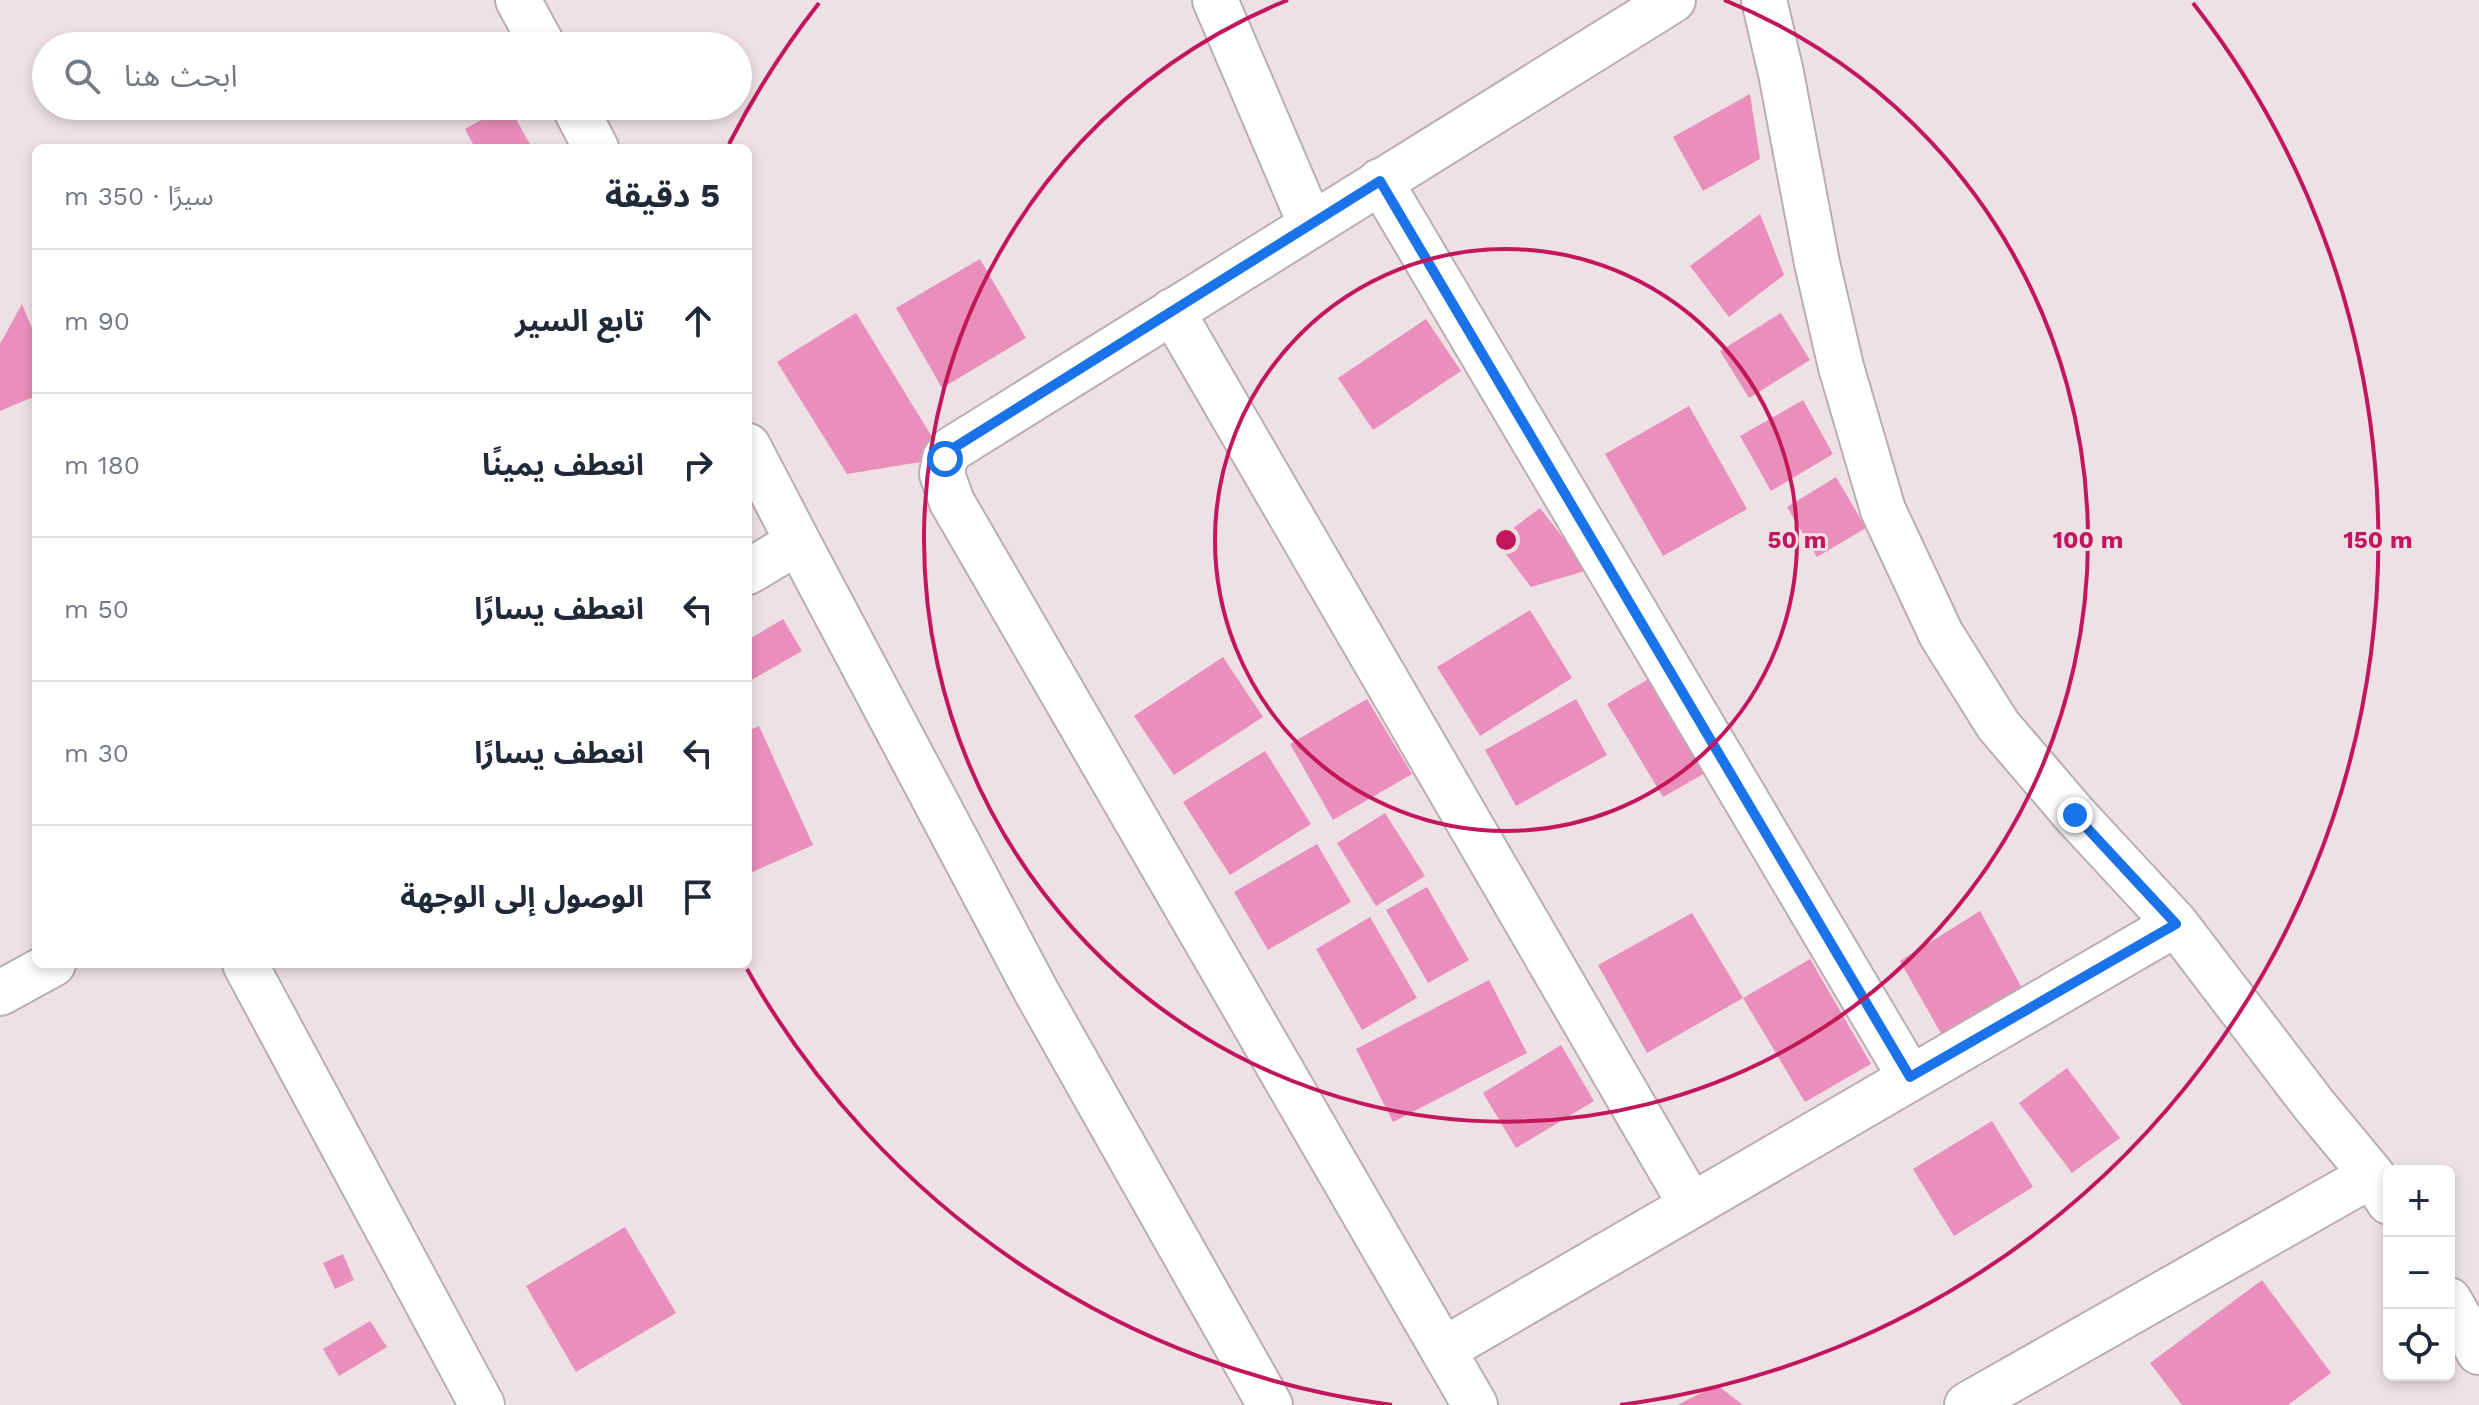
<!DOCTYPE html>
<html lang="ar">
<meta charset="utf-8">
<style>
body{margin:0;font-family:"Work Sans","Noto Sans Arabic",sans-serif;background:#f6f6f7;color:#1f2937;direction:rtl}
.controls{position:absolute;right:24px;bottom:24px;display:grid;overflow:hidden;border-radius:12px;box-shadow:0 4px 12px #0003}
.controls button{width:72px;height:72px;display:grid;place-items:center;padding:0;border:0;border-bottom:2px solid #e0e1e3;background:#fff;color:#1f2937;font:40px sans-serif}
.stop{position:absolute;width:24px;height:24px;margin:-18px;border:6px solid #1a73e8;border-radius:50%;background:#fff}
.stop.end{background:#1a73e8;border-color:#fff;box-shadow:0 2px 8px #0008}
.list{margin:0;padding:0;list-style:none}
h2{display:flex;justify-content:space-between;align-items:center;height:104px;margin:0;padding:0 32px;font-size:34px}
h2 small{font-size:26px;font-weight:400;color:#747a83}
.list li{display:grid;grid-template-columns:52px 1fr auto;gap:24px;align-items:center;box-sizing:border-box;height:144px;padding:0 32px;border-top:2px solid #e0e1e3}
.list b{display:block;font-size:30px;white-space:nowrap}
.list em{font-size:26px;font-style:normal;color:#747a83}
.icon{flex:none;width:44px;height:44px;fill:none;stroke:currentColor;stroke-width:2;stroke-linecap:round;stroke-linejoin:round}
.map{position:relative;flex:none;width:2479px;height:1405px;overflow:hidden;direction:ltr}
.search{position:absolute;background:#fff;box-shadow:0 4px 12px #0003;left:32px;top:32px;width:720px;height:88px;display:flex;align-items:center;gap:20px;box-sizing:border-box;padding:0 28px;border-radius:44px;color:#747a83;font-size:30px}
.panel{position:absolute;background:#fff;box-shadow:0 4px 12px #0003;left:32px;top:144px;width:720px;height:824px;border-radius:12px;direction:rtl}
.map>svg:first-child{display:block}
.building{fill:#ea8fbb}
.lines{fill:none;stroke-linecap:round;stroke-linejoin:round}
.minor-casing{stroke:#b9aeb2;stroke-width:48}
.minor{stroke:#fff;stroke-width:44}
.route{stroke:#1a73e8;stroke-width:10}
.ring{fill:none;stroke:#c2185b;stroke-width:4}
.centre{fill:#c2185b;stroke:#ede1e6;stroke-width:4}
.ring-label{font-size:24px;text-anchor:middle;font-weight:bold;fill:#c2185b;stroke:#ede1e6;stroke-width:6;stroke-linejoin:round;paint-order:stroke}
</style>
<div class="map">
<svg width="2479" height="1405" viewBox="0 0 2479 1405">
<rect width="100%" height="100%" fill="#ede1e6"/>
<!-- building -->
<path class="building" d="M1750 94 1760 159 1703 191 1673 137Z
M506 106H509L532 148H475L465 129Z
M1760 214 1784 275 1729 317 1690 266Z
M980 259 1026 338 942 388 896 308Z
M22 304 36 338V396L0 411V344Z
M856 313 945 458 847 474 777 362Z
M1781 313 1810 360 1749 398 1720 351Z
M1426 319 1461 371 1373 430 1338 378Z
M1803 400 1833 454 1771 491 1740 436Z
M1689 406 1747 509 1663 556 1605 454Z
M1836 477 1866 528 1817 557 1787 507Z
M1540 508 1588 570 1531 587 1496 541Z
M1530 610 1572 678 1480 736 1437 667Z
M783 619 802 651 748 682V640Z
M1223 657 1263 717 1174 775 1134 716Z
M1650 678 1707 772 1663 797 1607 704Z
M1367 699 1412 774 1333 820 1290 744Z
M1576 699 1607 755 1516 806 1485 750Z
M759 726 813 845 748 874V731Z
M1265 751 1311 824 1230 875 1183 802Z
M1385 813 1425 876 1376 906 1337 843Z
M1317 844 1351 902 1268 950 1234 892Z
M1427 887 1469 960 1428 983 1386 910Z
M1980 911 2022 988 1943 1037 1900 961Z
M1692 913 1743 998 1810 959 1871 1064 1805 1102 1743 998 1647 1053 1598 965Z
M1370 917 1417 998 1362 1030 1316 949Z
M1489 980 1527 1053 1393 1122 1356 1049Z
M1561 1045 1594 1101 1516 1148 1483 1093Z
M2067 1068 2120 1138 2072 1173 2019 1103Z
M1992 1121 2033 1187 1954 1236 1913 1169Z
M625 1227 676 1313 576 1372 526 1286Z
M343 1254 354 1280 335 1289 323 1263Z
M2262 1280 2331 1373 2288 1405H2182L2150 1363Z
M370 1321 387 1347 339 1376 323 1349Z
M1717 1385 1743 1405H1677Z"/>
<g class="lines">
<!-- minor casing -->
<g class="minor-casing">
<path id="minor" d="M518 0 543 46
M1215 0 1311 225
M1764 0 1781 73 1817 263 1841 367 1883 510 1941 634 1998 725 2075 815 2176 924 2314 1105 2372 1175 2389 1202
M574 106 596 148
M1380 181 1910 1077
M1172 311 1691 1205
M748 446 798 542 748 572
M798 542 1036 991 1270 1405
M245 964 482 1405
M0 993 53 964
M2449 1300 2479 1352
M1443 1350 2176 924
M1475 1405 952 502 942 474 945 458 952 449 1673 0
M1967 1405 2372 1175"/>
</g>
<!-- minor -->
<use href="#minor" class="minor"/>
</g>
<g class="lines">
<!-- route -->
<path class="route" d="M945 459 952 449 1380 181 1910 1077 2176 924 2075 815"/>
</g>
<!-- distance rings -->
<g class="ring">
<circle cx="1506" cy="540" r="291"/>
<path d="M1724 0A582 582 0 1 1 1288 0"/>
<path d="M1392 1405A872 872 0 0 1 747 969M729 144A872 872 0 0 1 819 3M2193 3A872 872 0 0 1 1620 1405"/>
</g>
<circle cx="1506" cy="540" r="12" class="centre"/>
<g class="ring-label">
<text x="1797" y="548">50 m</text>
<text x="2088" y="548">100 m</text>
<text x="2378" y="548">150 m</text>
</g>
</svg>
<div class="controls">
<button>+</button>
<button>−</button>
<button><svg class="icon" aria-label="locate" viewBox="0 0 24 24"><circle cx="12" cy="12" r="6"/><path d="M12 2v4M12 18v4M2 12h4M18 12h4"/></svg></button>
</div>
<div class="stop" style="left:945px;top:459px"></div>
<div class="stop end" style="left:2075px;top:815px"></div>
<div class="search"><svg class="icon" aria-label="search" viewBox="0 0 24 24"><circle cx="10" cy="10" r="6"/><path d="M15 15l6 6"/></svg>ابحث هنا</div>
<section class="panel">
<h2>5 دقيقة<small>سيرًا · 350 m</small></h2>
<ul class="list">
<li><svg class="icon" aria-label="ahead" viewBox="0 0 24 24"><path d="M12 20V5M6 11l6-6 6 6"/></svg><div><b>تابع السير</b></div><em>90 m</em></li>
<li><svg class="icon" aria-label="right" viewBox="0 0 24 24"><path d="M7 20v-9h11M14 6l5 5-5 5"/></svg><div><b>انعطف يمينًا</b></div><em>180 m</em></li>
<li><svg class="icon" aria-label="left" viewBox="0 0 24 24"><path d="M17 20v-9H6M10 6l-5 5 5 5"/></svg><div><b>انعطف يسارًا</b></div><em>50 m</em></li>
<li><svg class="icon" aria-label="left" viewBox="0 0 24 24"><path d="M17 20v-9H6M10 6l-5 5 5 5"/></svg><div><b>انعطف يسارًا</b></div><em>30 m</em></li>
<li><svg class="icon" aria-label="arrive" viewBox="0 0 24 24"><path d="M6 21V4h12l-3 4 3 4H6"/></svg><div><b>الوصول إلى الوجهة</b></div></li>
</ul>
</section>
</div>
